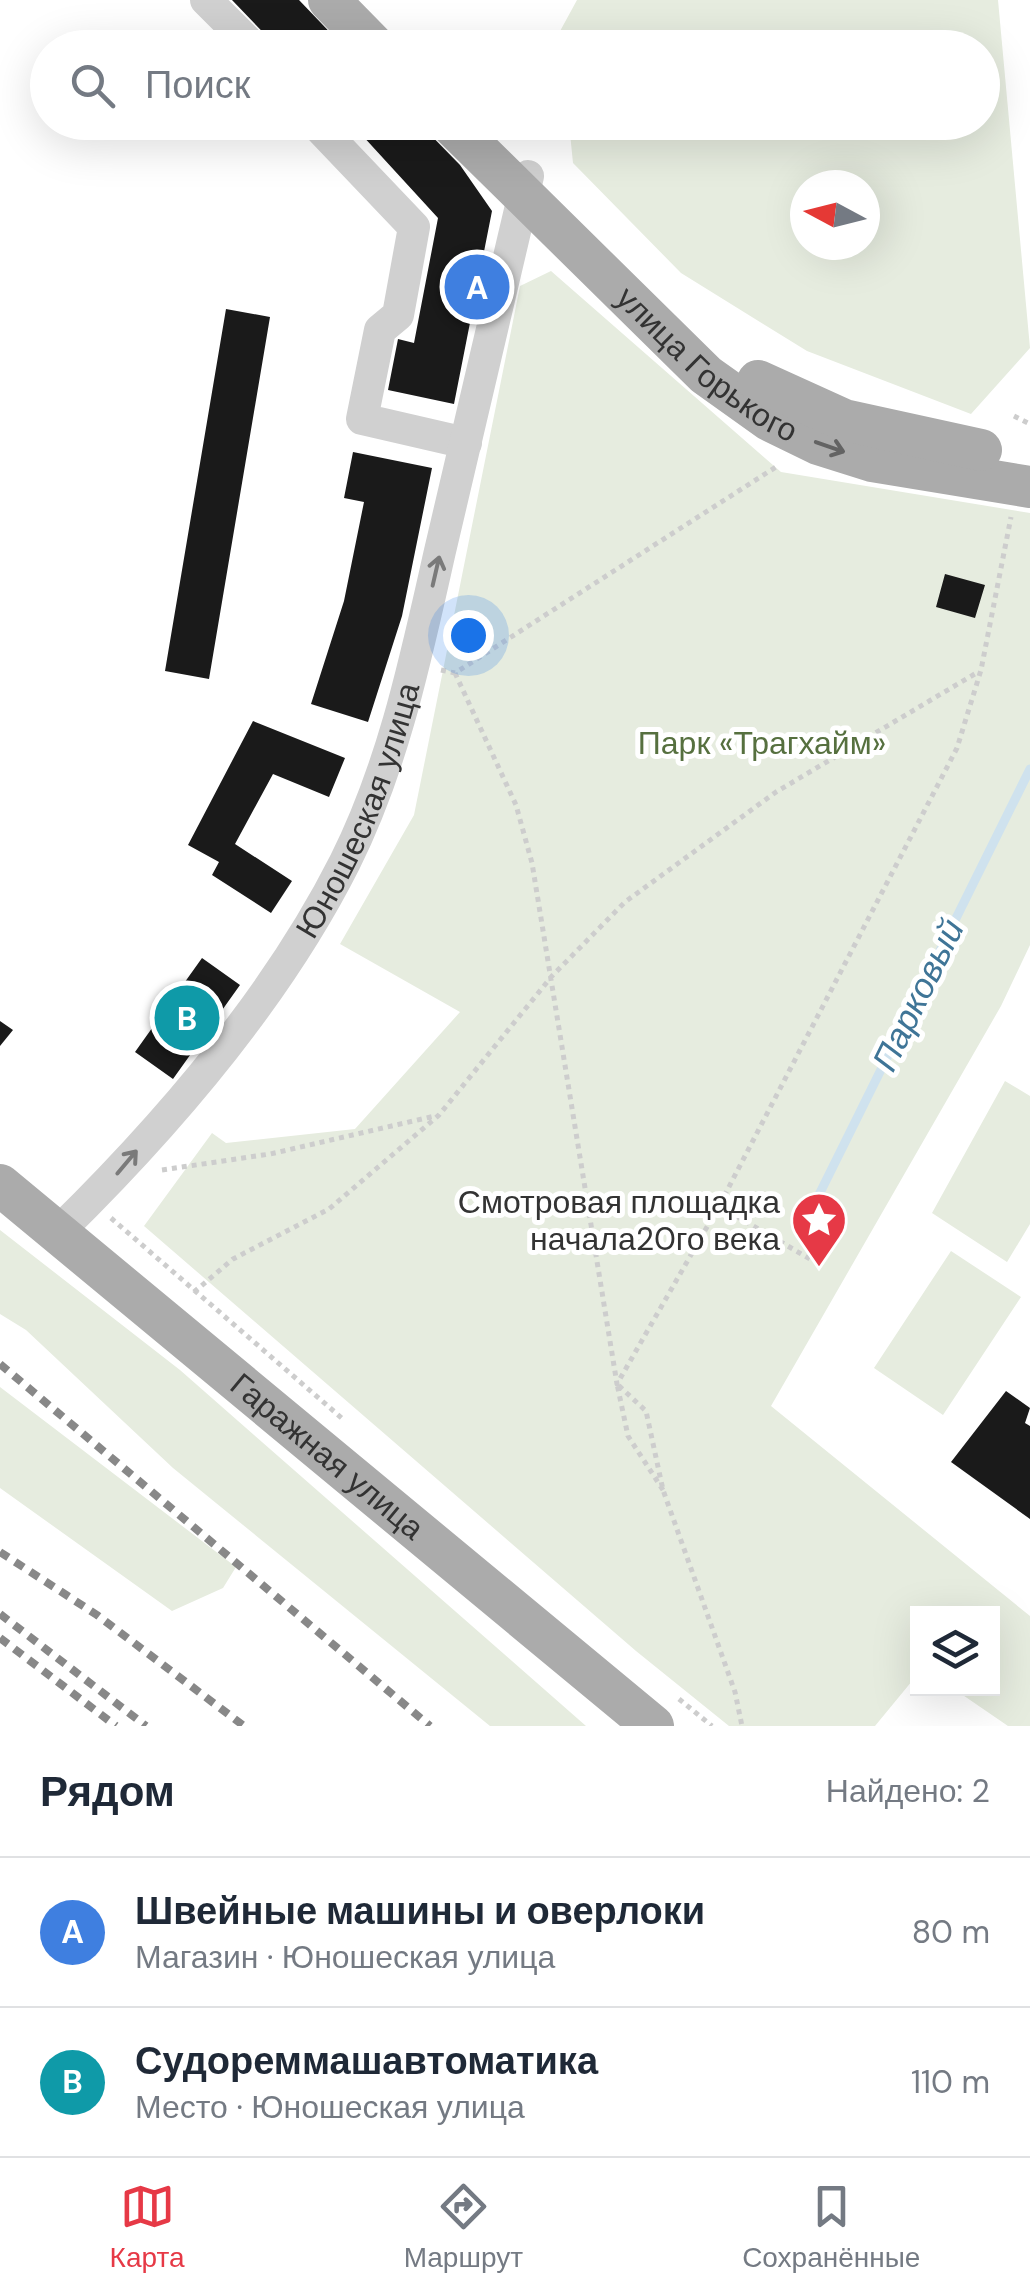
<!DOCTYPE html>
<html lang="ru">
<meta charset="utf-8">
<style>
body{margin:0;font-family:"DM Sans",sans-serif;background:#f6f6f7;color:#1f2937}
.controls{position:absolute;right:30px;bottom:30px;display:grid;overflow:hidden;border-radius:0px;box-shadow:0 10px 40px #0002}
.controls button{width:90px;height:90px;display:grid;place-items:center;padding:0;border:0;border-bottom:2px solid #e0e1e3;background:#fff;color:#1f2937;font:50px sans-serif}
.compass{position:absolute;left:790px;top:170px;width:90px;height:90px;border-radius:50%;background:#fff;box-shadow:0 10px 40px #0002;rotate:277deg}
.you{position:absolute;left:468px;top:635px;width:35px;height:35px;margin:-25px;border:8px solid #fff;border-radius:50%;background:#1a73e8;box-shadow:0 0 0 15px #1a73e833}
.badge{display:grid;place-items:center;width:65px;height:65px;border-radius:50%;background:#e63946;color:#fff;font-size:32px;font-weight:700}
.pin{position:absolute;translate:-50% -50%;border:5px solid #fff;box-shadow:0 2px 10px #0006}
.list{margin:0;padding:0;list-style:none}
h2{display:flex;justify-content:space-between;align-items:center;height:130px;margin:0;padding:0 40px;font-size:42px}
h2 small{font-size:32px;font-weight:400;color:#747a83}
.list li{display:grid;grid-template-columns:65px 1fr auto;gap:30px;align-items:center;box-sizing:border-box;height:150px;padding:0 40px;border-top:2px solid #e0e1e3}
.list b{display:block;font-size:38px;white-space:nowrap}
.list p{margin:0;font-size:32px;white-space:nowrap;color:#747a83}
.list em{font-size:32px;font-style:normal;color:#747a83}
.icon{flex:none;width:55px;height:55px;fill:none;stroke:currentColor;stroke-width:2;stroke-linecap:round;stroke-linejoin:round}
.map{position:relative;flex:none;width:1030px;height:1726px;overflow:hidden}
.search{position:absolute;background:#fff;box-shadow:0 10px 40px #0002;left:30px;right:30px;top:30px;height:110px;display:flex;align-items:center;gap:25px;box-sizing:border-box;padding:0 35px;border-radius:55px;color:#747a83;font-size:38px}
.sheet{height:430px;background:#fff}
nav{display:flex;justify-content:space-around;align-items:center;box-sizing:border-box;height:140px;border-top:2px solid #e0e1e3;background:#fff;font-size:28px;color:#747a83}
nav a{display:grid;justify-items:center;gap:5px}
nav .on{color:#e63946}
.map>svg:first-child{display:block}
.green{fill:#e6ecdf;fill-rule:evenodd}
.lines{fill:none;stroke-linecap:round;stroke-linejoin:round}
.stream{stroke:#cfe2ee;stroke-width:9}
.building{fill:#1a1a1a}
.path{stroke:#cdcdcd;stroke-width:5;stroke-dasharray:5 5;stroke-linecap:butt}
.minor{stroke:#d0d0d0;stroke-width:32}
.major{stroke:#ababab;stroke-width:42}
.rail{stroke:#888;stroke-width:8;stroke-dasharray:10 8;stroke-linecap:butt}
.oneway{stroke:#636363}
.oneway2{stroke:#7a7a7a}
.labels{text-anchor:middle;stroke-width:10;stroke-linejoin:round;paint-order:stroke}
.street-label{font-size:32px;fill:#333;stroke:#fff}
.park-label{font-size:32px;fill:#56703f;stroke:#fff}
.poi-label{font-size:32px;fill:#333;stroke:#fff;text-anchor:end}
.water-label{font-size:35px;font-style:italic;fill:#3f7597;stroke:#fff}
</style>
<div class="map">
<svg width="1030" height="1726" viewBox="0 0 1030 1726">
<rect width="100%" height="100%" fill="#fff"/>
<!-- green -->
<path class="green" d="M577 0H998L1030 348 971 414 807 351 681 273 573 163 569 123 982 122V48L561 47 559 33ZM805 185H865V245H805Z
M551 271 781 472 1030 513V945L1001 1006 771 1406 1030 1616V1726H1008L954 1689 992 1688V1614H918L917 1675 875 1726H729L636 1651 144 1226 212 1133 226 1143 355 1129 460 1012 340 944 414 815 520 286Z
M1005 1081 1030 1096V1224L1007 1262 932 1213Z
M0 1230 180 1370 586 1726H490L173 1468 26 1330 0 1314Z
M951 1251 1021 1297 943 1415 874 1368Z
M0 1387 236 1567 223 1588 172 1611 0 1488Z"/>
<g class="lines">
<!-- stream -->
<path class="stream" d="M806 1221 1030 769"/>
</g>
<!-- building -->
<path class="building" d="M232 0H299L345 48H278Z
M350 122H418L460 165 492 211 454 404 388 390 398 339 414 343 438 218Z
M226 309 270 317 209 679 165 671Z
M353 452 432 468 402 616 368 722 311 704 344 601 364 502 344 498Z
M945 574 985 585 975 618 936 607Z
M253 721 345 758 329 797 273 774 235 844 292 881 271 913 212 875 219 862 188 845Z
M202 958 240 985 173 1079 135 1052Z
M0 1021 13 1030 0 1046Z
M1006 1391 1030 1408 1025 1423 1030 1426V1519L951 1462Z"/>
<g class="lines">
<!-- path -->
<path class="path" d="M1014 416 1030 424
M441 670 455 673 779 465
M455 673 516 805 532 863 617 1384 719 1206 957 748 981 670 1011 517
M162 1170 270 1154 435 1116
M719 1206 810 1259
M111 1218 344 1420
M194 1292 233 1259 329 1209 439 1115 552 976 625 902 776 792 978 672
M663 1490 628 1436 617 1384 646 1411 663 1490 735 1692 742 1726
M679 1699 712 1726"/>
<!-- minor -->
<g class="minor">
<path d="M206 0 254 48"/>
<path d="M314 122 414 227 398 315 380 330 362 419 466 443"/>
<path id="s1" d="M59 1231C168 1124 276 999 345 862 394 764 416 657 440 551 470 426 498 301 528 176"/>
</g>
<!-- major -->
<g class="major">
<path d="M329 0 376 48"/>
<path id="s2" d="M449 122 706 375 769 420 818 444 872 461 1030 487"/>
<path d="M758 381 844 420 981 450"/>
<path id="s3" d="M0 1185 653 1726"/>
</g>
<!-- rail -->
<path class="rail" d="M0 1364 430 1726
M0 1552 97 1615 244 1726
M0 1614 146 1726
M0 1638 116 1726"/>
</g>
<!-- one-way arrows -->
<defs><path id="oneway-shaft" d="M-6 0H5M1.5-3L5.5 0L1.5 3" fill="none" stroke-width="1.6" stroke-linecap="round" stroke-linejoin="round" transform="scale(2.5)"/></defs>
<use class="oneway" href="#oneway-shaft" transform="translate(830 447) rotate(19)"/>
<g class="oneway2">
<use href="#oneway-shaft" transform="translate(436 571) rotate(-77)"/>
<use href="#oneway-shaft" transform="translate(127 1162) rotate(-50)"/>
</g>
<!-- icons -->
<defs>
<g id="sight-pin" transform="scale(2.875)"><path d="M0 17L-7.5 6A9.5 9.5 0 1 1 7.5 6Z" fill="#e63946" stroke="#fff"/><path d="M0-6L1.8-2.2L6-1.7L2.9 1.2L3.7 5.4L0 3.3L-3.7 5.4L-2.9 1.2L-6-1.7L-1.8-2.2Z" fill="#fff"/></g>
</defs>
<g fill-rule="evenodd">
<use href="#sight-pin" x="819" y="1220"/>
</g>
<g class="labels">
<!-- street labels -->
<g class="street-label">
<text dy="11" stroke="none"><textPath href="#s2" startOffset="355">улица Горького</textPath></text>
<text dy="11" stroke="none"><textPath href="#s1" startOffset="522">Юношеская улица</textPath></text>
<text dy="11" stroke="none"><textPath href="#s3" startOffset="425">Гаражная улица</textPath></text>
</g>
<!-- park labels -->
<g class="park-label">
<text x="762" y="754">Парк «Трагхайм»</text>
</g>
<!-- poi labels -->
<g class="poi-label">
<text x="780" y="1213">Смотровая площадка<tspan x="780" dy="37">начала20го века</tspan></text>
</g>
<!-- water labels -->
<g class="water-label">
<text transform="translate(918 995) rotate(-64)" y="12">Парковый</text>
</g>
</g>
</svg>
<div class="controls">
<button><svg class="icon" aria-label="layers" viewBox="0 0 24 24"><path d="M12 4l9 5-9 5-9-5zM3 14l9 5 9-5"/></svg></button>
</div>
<svg class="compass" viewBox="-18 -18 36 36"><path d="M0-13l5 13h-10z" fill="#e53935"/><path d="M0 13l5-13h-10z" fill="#747a83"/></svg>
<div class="you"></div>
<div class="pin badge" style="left:477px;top:287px;background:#3f7fe0">A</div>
<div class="pin badge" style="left:187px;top:1018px;background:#0f9aa8">B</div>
<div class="search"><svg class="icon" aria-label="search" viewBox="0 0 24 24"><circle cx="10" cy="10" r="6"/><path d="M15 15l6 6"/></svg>Поиск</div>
</div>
<section class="sheet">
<h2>Рядом<small>Найдено: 2</small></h2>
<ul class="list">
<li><span class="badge" style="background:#3f7fe0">A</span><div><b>Швейные машины и оверлоки</b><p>Магазин · Юношеская улица</p></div><em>80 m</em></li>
<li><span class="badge" style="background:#0f9aa8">B</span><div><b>Судореммашавтоматика</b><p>Место · Юношеская улица</p></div><em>110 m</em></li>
</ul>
</section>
<nav>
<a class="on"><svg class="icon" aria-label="map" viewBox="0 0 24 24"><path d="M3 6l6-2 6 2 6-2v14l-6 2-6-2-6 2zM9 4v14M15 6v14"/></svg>Карта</a>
<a><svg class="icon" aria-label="directions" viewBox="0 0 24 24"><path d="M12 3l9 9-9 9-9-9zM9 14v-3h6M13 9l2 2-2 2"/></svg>Маршрут</a>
<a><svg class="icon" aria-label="saved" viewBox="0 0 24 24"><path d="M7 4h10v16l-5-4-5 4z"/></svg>Сохранённые</a>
</nav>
